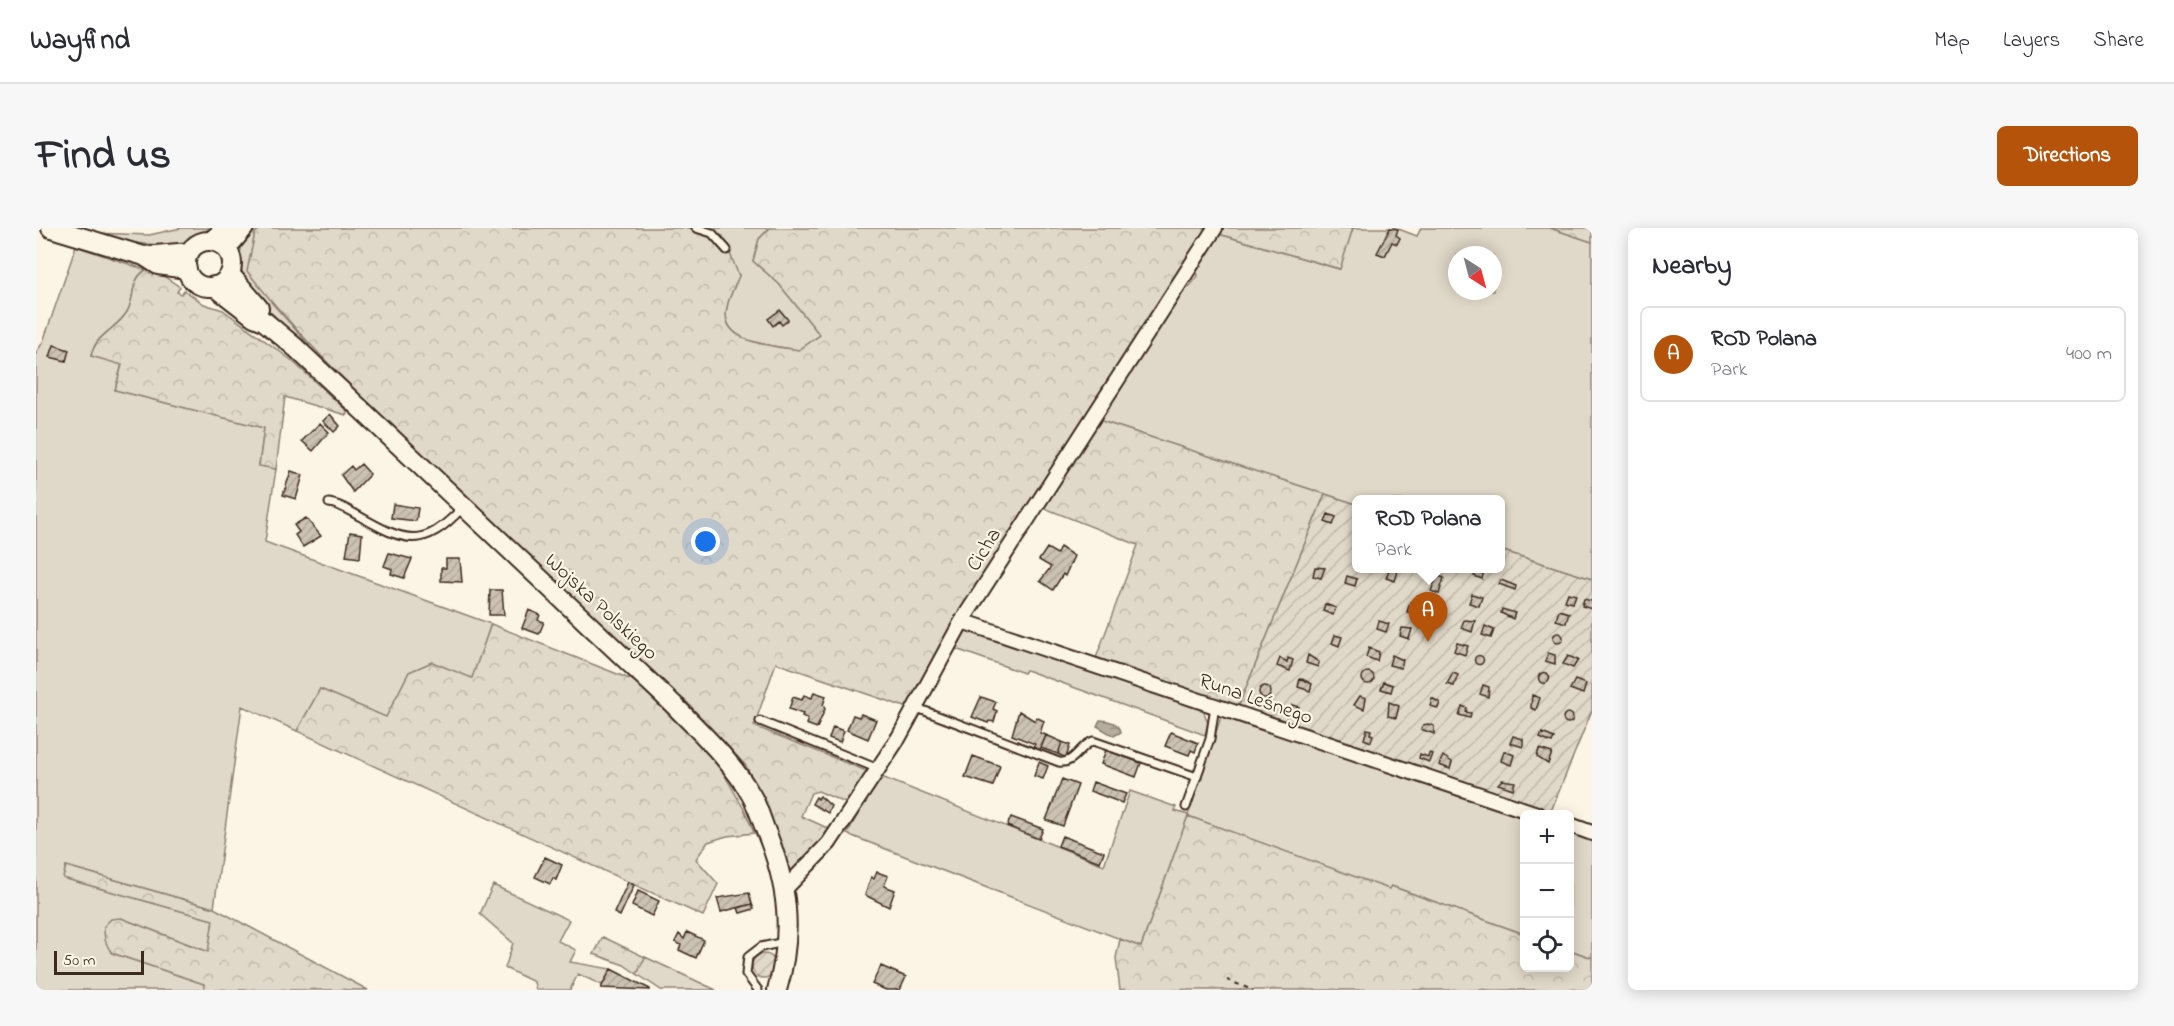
<!DOCTYPE html>
<meta charset="utf-8">
<style>
body{margin:0;font-family:"Indie Flower",sans-serif;background:#f7f7f7;color:#2b2b33}
.controls{position:absolute;right:18px;bottom:18px;display:grid;overflow:hidden;border-radius:9px;box-shadow:0 3px 15px #0003}
.controls button{width:54px;height:54px;display:grid;place-items:center;padding:0;border:0;border-bottom:2px solid #e1e1e2;background:#fff;color:#2b2b33;font:30px sans-serif}
.compass{position:absolute;left:1412px;top:18px;width:54px;height:54px;border-radius:50%;background:#fff;box-shadow:0 3px 15px #0003;rotate:144deg}
.scale{position:absolute;left:18px;bottom:15px;width:90px;box-sizing:border-box;padding-left:6px;border:3px solid #3b2a1e;border-top:0;font-size:16px;line-height:21px;white-space:nowrap;color:#3b2a1e;-webkit-text-stroke:4px #fcf5e5;paint-order:stroke}
.you{position:absolute;left:670px;top:314px;width:21px;height:21px;margin:-15px;border:4px solid #fff;border-radius:50%;background:#1a73e8;box-shadow:0 0 0 9px #1a73e833}
.badge{display:grid;place-items:center;width:39px;height:39px;border-radius:50%;background:#b45309;color:#fff;font-size:20px;font-weight:700}
.pin{position:absolute;translate:-50% -50px;filter:drop-shadow(0 2px 3px #0008)}
.pin::after{content:'';position:absolute;top:32px;width:21px;height:18px;background:inherit;clip-path:polygon(0 0,100% 0,50% 100%)}
.popup{position:absolute;left:1316px;top:267px;width:153px;height:78px;box-sizing:border-box;display:grid;place-content:center;border-radius:9px;background:#fff;filter:drop-shadow(0 2px 4px #0005);font-size:20px;white-space:nowrap;color:#7c7c81}
.popup b{font-size:22px;color:#2b2b33}
.popup::after{content:'';position:absolute;left:50%;top:100%;margin-left:-12px;border:12px solid transparent;border-top-color:#fff}
.list{margin:0;padding:0;list-style:none}
h2{display:flex;justify-content:space-between;align-items:center;height:78px;margin:0;padding:0 24px;font-size:26px}
h2 small{font-size:20px;font-weight:400;color:#7c7c81}
.list li{display:grid;grid-template-columns:39px 1fr auto;gap:18px;align-items:center;box-sizing:border-box;height:96px;margin:0 12px 12px;padding:0 12px;border:2px solid #e1e1e2;border-radius:9px}
.list b{display:block;font-size:22px;white-space:nowrap}
.list p{margin:0;font-size:20px;white-space:nowrap;color:#7c7c81}
.list em{font-size:20px;font-style:normal;color:#7c7c81}
.icon{flex:none;width:33px;height:33px;fill:none;stroke:currentColor;stroke-width:2;stroke-linecap:round;stroke-linejoin:round}
.map{position:relative;flex:none;width:1556px;height:762px;overflow:hidden;border-radius:9px}
header{display:flex;align-items:center;gap:36px;box-sizing:border-box;height:84px;padding:0 30px;background:#fff;border-bottom:2px solid #e1e1e2}
header strong{font-size:28px}
nav{display:flex;gap:33px;margin-inline-start:auto;font-size:21px}
.intro{display:flex;align-items:center;justify-content:space-between;box-sizing:border-box;height:144px;padding:0 36px}
h1{margin:0;font-size:42px}
.button{padding:15px 27px;border-radius:9px;background:#b45309;color:#fff;font-size:21px;font-weight:700}
main{display:flex;gap:36px;padding:0 36px}
aside{flex:1;background:#fff;border-radius:9px;box-shadow:0 3px 15px #0003}
.map>svg:first-child{display:block}
.grass{fill:#e0d8c8;stroke:#8e8173;stroke-width:1.5;fill-rule:evenodd}
.forest{fill:url(#forest-crowns);stroke:#8e8173;stroke-width:1.5}
.garden{fill:url(#garden-furrows);stroke:#8e8173;stroke-width:1.5}
.water{fill:url(#water-ripples);stroke:#85796b;stroke-width:1.5}
.building{fill:url(#building-hatch);stroke:#3b2a1e;stroke-width:1.5}
.lines{fill:none;stroke-linecap:round;stroke-linejoin:round}
.lane-casing{stroke:#3b2a1e;stroke-width:11}
.street-casing{stroke:#3b2a1e;stroke-width:18}
.secondary-casing{stroke:#3b2a1e;stroke-width:22}
.path{stroke:#3b2a1e;stroke-width:2;stroke-dasharray:4.5 4.5;stroke-linecap:butt}
.lane{stroke:#fcf5e5;stroke-width:7}
.street{stroke:#fcf5e5;stroke-width:14}
.secondary{stroke:#fcf5e5;stroke-width:18}
.labels{text-anchor:middle;stroke-width:4.5;stroke-linejoin:round;paint-order:stroke}
.street-label{font-size:21px;fill:#3b2a1e;stroke:#fcf5e5}
</style>
<header>
<strong>Wayfind</strong>
<nav><a>Map</a><a>Layers</a><a>Share</a></nav>
</header>
<div class="intro"><h1>Find us</h1><a class="button">Directions</a></div>
<main>
<div class="map">
<svg width="1556" height="762" viewBox="0 0 1556 762">
<defs>
<pattern id="forest-crowns" width="20" height="18" patternUnits="userSpaceOnUse" patternTransform="scale(1.5)"><rect width="20" height="18" fill="#e0d8c8"/><path d="M2 6a3 3 0 1 1 6 0M12 15a3 3 0 1 1 6 0" fill="none" stroke="#c1baab"/></pattern>
<pattern id="garden-furrows" width="10" height="10" patternUnits="userSpaceOnUse" patternTransform="scale(1.5)"><rect width="10" height="10" fill="#e0d8c8"/><path d="M-1 1l2-2M0 10L10 0M9 11l2-2" fill="none" stroke="#c1baab"/></pattern>
<pattern id="water-ripples" width="26" height="14" patternUnits="userSpaceOnUse" patternTransform="scale(1.5)"><rect width="26" height="14" fill="#b7ad9e"/><path d="M2 4q2-2 4 0t4 0M15 11q2-2 4 0t4 0" fill="none" stroke="#968d80"/></pattern>
<pattern id="building-hatch" width="6" height="6" patternUnits="userSpaceOnUse" patternTransform="scale(1.5)"><rect width="6" height="6" fill="#ccc2b3"/><path d="M-1 1l2-2M0 6l6-6M5 7l2-2" fill="none" stroke="#b0a79a"/></pattern>
</defs>
<rect width="100%" height="100%" fill="#fcf5e5"/>
<filter id="ink" filterUnits="userSpaceOnUse"><feTurbulence type="fractalNoise" baseFrequency=".0167" numOctaves="2"/><feDisplacementMap in="SourceGraphic" scale="12" xChannelSelector="R" yChannelSelector="G"/><feConvolveMatrix kernelMatrix="1 2 1 2 8 2 1 2 1" color-interpolation-filters="sRGB"/></filter>
<g filter="url(#ink)">
<!-- grass -->
<path class="grass" d="M145 0H175L141 18 96 15 59 5 113 7Z
M217 0H226L219 5 235 74 274 118C248 98 180 46 212 9L210 6Z
M663 0H734L723 11 717 33 743 56 784 107 763 122C739 118 682 116 691 79 693 68 699 58 703 47Z
M1317 0H1360L1381 8 1385 0H1514L1556 14V351L1464 322V272H1320V276L1059 191 1147 61 1154 58 1162 48 1160 40 1183 6 1303 41ZM1421 27H1457V63H1421Z
M40 18 110 42C93 52 100 69 91 84 80 102 59 106 55 128L86 136 79 162 228 200 223 237 240 241 229 314 455 396 436 451 396 434 373 444 350 490 284 461 261 503 206 478 178 680 30 638 27 650 177 692 173 724 85 690 76 725 168 756V762H0V125L7 114Z
M932 399 1166 479 1172 495 1169 507 990 442 988 445 920 421Z
M1186 486 1488 586V706L1355 658 1353 662 1152 588 1105 719 811 606 843 548 1068 637 1094 563 1140 579 1139 583 1152 587Z
M1534 600 1556 607V730L1534 722Z
M457 657 533 692 522 713 540 722 534 734 575 741 566 757 542 746 534 762H500L498 754 469 740 477 715 444 686Z
M609 729 680 762H625L601 746Z"/>
<!-- forest -->
<path class="forest" d="M226 0H663L687 8 703 48C699 58 693 68 691 79 682 116 739 118 763 122L784 107 743 56 717 33 723 11 734 0H1175L875 481 740 435 718 498 833 544 812 576 782 563 775 565 765 588 796 602 756 648 727 571 710 538 649 472 638 467C561 394 484 320 407 247 339 182 270 118 211 43L219 5Z
M1187 0H1317L1304 41 1183 6Z
M1514 0H1556V14Z
M110 42 129 49 144 59 141 64 145 66 148 62 168 76 187 82 254 131 312 184 310 187 249 169 240 241 223 238 228 200 79 162 86 137 55 128C60 106 80 102 91 84 100 69 93 53 110 42Z
M1059 191 1289 266 1203 477 1196 478 1060 430 1102 317 1003 278Z
M455 396 599 453 670 523 688 546 709 583 718 605 691 608 672 614 660 631 682 656 667 688 261 503 284 461 350 489 373 444 396 434 436 450Z
M1152 588 1353 661 1355 658 1488 706V740H1534V722L1556 730V762H1084L1080 730 1084 711 1105 719Z
M30 638 178 680 332 762H168V756L76 725C69 716 68 710 68 698L75 691 85 690 172 724 177 692 27 650Z
M567 709 609 729 601 746 588 737 558 726Z"/>
<!-- garden -->
<path class="garden" d="M1289 266 1320 276V340H1464V322L1556 351V482L1515 583 1208 482 1203 477Z
M716 738a12 12 0 1 1 24 0a12 12 0 1 1-24 0Z"/>
<!-- water -->
<path class="water" d="M1064 492C1072 492 1084 495 1085 504L1078 508 1061 498Z"/>
<!-- building -->
<path class="building" d="M1354 0 1362 1 1360 7 1364 10 1361 16 1356 14 1349 28 1341 25Z
M744 82 752 92 746 97 743 93 737 98 732 91Z
M18 117 33 122 30 133 14 129Z
M294 186 304 198 298 204 287 193Z
M284 195 293 204 277 223 266 213Z
M325 236 334 246 317 264 305 247 315 238 318 242Z
M255 243 267 247 260 271 247 267Z
M357 276 382 280 380 293 355 290Z
M1292 286 1300 289 1297 297 1289 294Z
M270 290 285 308 267 319 259 307 263 304 258 297Z
M314 304 326 306 324 330 310 328Z
M1024 319 1038 328 1029 348 1027 346 1017 362 1004 353 1015 339 1003 332 1011 320 1021 326Z
M353 325 376 331 368 350 355 346 356 341 348 338Z
M410 331H424L426 354 405 353V340H410Z
M1279 339 1289 340 1285 350 1277 348Z
M1440 340 1448 343 1446 351 1438 348Z
M1358 341 1362 343 1359 353 1350 350 1353 342Z
M1400 347 1408 350 1403 366 1395 363 1399 353 1394 351 1395 348 1400 350Z
M1311 348 1321 351 1319 358 1309 355Z
M1465 352 1480 358 1479 362 1463 356Z
M454 362H466L468 387H453Z
M1532 365 1540 367 1537 375 1529 373Z
M1436 366 1446 369 1443 378 1433 375Z
M1548 371 1556 373V381L1546 378Z
M1374 374 1385 378 1382 386 1371 384Z
M1289 376 1300 380 1297 387 1287 383Z
M1466 381 1479 385 1477 391 1465 385Z
M493 382 504 387 502 392 508 394 503 406 486 400Z
M1523 382 1533 385 1530 395 1520 392Z
M1428 392 1439 393 1436 404 1425 400Z
M1343 393 1353 396 1350 404 1341 401Z
M1449 398 1458 402 1455 410 1446 407Z
M1366 400 1376 401 1373 411 1364 408Z
M1517 410a5 5 0 1 1 10 0a5 5 0 1 1-10 0Z
M1299 407 1306 409 1303 418 1296 415Z
M1421 415 1432 418 1429 427 1418 423Z
M1333 420 1343 424 1341 433 1330 429Z
M1512 425 1519 427V436L1509 433Z
M1272 427 1283 434 1282 439 1270 435Z
M1356 427 1367 432 1365 440 1353 437Z
M1438.5 432a4.5 4.5 0 1 1 9 0a4.5 4.5 0 1 1-9 0Z
M1532 428 1542 432 1537 440 1527 436Z
M1244 430 1251 434 1252 430 1257 432 1254 443 1241 438Z
M1326 450a6 6 0 1 1 12 0a6 6 0 1 1-12 0Z
M1502.5 450a5.5 5.5 0 1 1 11 0a5.5 5.5 0 1 1-11 0Z
M1417 445 1422 447 1418 458 1411 456Z
M1264 450 1276 456 1274 463 1262 459Z
M1539 452 1550 456 1547 466 1534 461Z
M1348 454 1357 457 1355 464 1345 461Z
M1447 457 1453 459 1452 469 1444 466Z
M1223 464a6 6 0 1 1 12 0a6 6 0 1 1-12 0Z
M778 464 790 468 787 477 789 481 781 500 770 496 772 491 766 488 767 486 753 481 757 469 766 472 768 467 776 470Z
M1496 467 1504 470 1500 482 1495 480Z
M1324 468 1330 470 1328 481 1318 477Z
M945 469 960 474 957 481 961 483 958 494 953 493 952 495 936 489Z
M1396 470 1404 475 1402 480 1394 478Z
M1353 474 1363 478 1360 490 1352 488Z
M1256 477 1263 479 1260 487 1254 485Z
M1426 478 1431 480 1430 484 1435 485 1434 490 1423 487Z
M983 483 999 493 1000 489 1008 493 1004 505 1010 507 1004 522 997 519 999 516 976 507Z
M1527 490a5 5 0 1 1 10 0a5 5 0 1 1-10 0Z
M825 486 840 492 832 511 811 502 817 487 823 489Z
M1392 496 1398 498V506L1385 501 1387 497Z
M797 499 808 503 804 514 793 510Z
M1331 501 1335 502 1334 506 1337 507 1335 514 1328 511Z
M1135 504 1162 515 1159 524 1155 522 1153 527 1129 518Z
M1506 505 1518 510 1516 515 1504 510Z
M1010 507 1026 514 1022 526 1005 520Z
M1477 508 1487 511V519L1474 515Z
M1026 514 1034 517 1030 530 1022 526Z
M1503 521 1516 525 1512 536 1501 529Z
M1070 522 1105 535 1100 549 1065 536Z
M1468 523 1478 527 1475 537 1465 533Z
M1393 525 1396 526 1393 534 1383 530 1384 526 1392 529Z
M937 528 964 538 957 558 929 549Z
M1407 528 1416 534 1414 541 1403 537Z
M1003 534 1012 538 1007 551 998 548Z
M1026 551 1042 557 1027 598 1010 592Z
M1466 552 1479 554 1477 561 1462 556Z
M1057 554 1090 566 1086 575 1054 563Z
M784 568 795 578 792 585 776 576 780 569 782 571Z
M975 589 1007 601 1003 611 971 598Z
M1026 608 1068 624 1064 634 1022 618Z
M509 629 526 637 520 652 517 650 514 656 499 649Z
M841 644 852 648 848 658 859 662 853 679 829 667 835 649 838 651Z
M592 654 598 657 584 688 578 685Z
M602 663 623 673 616 688 596 678Z
M713 665 716 676 685 684 681 670Z
M716 676 718 681 704 685 702 680Z
M651 704 668 712 660 730 643 722 645 717 639 714 643 706 648 711Z
M845 738 870 749 864 762H850L836 756Z
M575 741 614 761V762L565 760Z"/>
<g class="lines">
<!-- lane casing -->
<g class="lane-casing">
<path id="lane" d="M660 0 676 5 691 22
M293 275C304 276 313 283 323 288 369 314 387 322 426 280
M881 480 1023 534C1039 536 1043 518 1057 513L1161 549
M724 493 840 540
M1150 579 1174 511 1179 478
M722 762 710 746 712 729 725 719 749 714"/>
</g>
<!-- street casing -->
<g class="street-casing">
<path id="street" d="M926 393 1501 586
M1534 597 1556 605
M748 662 793 615 863 509 926 393 1179 0"/>
</g>
<!-- secondary casing -->
<g class="secondary-casing">
<path id="secondary" d="M15 0 108 28 122 37 151 41
M175 13 190 0
M150 36a23 23 0 1 1 46 0a23 23 0 1 1-46 0Z
M190 21 208 0
M108 28 154 24
M194 46 223 80
M178 58 218 89 228 93 260 120 637 476C664 504 696 533 715 567 721 577 725 590 729 601 752 656 758 704 741 762"/>
</g>
<!-- path -->
<path class="path" d="M1191 752 1217 762"/>
<!-- lane -->
<use href="#lane" class="lane"/>
<!-- street -->
<use href="#street" class="street"/>
<!-- secondary -->
<use href="#secondary" class="secondary"/>
</g>
</g>
<g class="labels">
<!-- street labels -->
<g class="street-label">
<text transform="translate(947 321) rotate(-58)" y="7">Cicha</text>
<text transform="translate(566 378) rotate(43)" y="7">Wojska Polskiego</text>
<text transform="translate(1220 470) rotate(19)" y="7">Runa Leśnego</text>
</g>
</g>
</svg>
<div class="controls">
<button>+</button>
<button>−</button>
<button><svg class="icon" aria-label="locate" viewBox="0 0 24 24"><circle cx="12" cy="12" r="6"/><path d="M12 2v4M12 18v4M2 12h4M18 12h4"/></svg></button>
</div>
<svg class="compass" viewBox="-18 -18 36 36"><path d="M0-13l5 13h-10z" fill="#e53935"/><path d="M0 13l5-13h-10z" fill="#7c7c81"/></svg>
<div class="scale">50 m</div>
<div class="you"></div>
<div class="pin badge" style="left:1392px;top:414px">A</div>
<div class="popup"><b>ROD Polana</b>Park</div>
</div>
<aside>
<h2>Nearby<small></small></h2>
<ul class="list">
<li><span class="badge">A</span><div><b>ROD Polana</b><p>Park</p></div><em>400 m</em></li>
</ul>
</aside>
</main>
